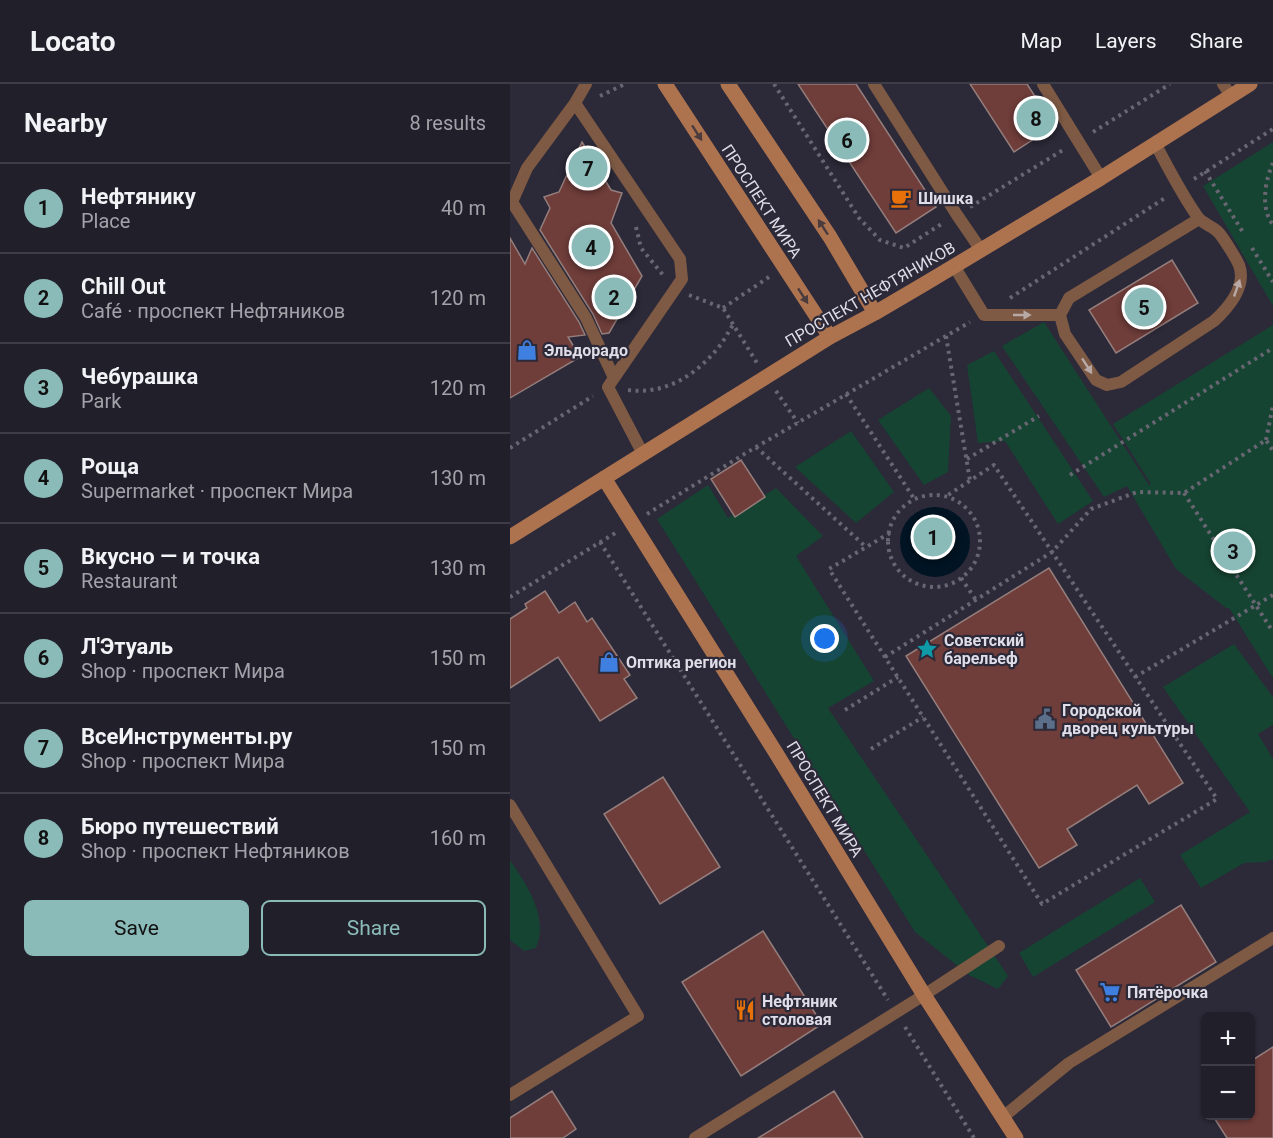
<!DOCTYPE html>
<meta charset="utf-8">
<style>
body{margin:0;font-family:Roboto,sans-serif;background:#2d2c36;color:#f1f3f6}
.controls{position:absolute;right:18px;bottom:18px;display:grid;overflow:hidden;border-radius:9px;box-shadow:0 2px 4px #0004}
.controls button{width:54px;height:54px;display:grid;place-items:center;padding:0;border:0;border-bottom:2px solid #3e3d47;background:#211f2a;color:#f1f3f6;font:30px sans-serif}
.you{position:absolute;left:315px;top:555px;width:21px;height:21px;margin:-15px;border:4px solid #fff;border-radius:50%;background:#1a73e8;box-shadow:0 0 0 9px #1a73e833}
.badge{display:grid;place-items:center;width:39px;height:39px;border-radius:50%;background:#8bbbb9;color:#111;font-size:20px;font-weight:700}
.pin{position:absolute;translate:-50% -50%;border:3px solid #fff;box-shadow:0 2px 6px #0006}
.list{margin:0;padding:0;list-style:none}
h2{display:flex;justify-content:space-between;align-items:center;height:78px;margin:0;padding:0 24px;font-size:26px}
h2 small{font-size:20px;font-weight:400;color:#a2a2a8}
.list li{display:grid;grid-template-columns:39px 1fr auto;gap:18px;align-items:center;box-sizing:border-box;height:90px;padding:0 24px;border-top:2px solid #3e3d47}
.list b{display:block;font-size:22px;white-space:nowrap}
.list p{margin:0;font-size:20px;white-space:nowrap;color:#a2a2a8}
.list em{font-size:20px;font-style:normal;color:#a2a2a8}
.actions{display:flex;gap:12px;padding:18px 24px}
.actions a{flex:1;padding:14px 0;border:2px solid #8bbbb9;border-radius:9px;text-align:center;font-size:21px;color:#8bbbb9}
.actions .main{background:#8bbbb9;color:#111}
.map{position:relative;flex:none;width:763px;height:1054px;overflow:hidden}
header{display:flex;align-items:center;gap:36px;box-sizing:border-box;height:84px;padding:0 30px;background:#211f2a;border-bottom:2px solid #3e3d47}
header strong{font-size:28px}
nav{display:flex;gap:33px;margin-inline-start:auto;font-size:21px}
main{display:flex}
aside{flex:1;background:#211f2a}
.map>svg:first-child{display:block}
.green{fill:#164432}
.water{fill:#001423}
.building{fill:#6f3d3a;stroke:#947e7c;stroke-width:1.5}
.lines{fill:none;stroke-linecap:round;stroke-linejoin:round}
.path{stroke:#696673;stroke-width:4;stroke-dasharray:3 4.5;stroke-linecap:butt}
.lane{stroke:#7e5a44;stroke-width:12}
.secondary{stroke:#ad734f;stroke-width:15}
.oneway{fill:#4c3c3e}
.oneway2{fill:#b8a9a6}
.labels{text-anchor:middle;stroke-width:4.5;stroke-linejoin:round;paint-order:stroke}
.poi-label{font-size:16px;font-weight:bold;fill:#dfdde7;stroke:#2c2938;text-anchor:start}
.street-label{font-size:16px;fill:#dfdde7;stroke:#2c2938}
</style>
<header>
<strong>Locato</strong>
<nav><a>Map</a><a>Layers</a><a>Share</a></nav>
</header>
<main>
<aside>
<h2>Nearby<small>8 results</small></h2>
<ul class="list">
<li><span class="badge">1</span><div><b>Нефтянику</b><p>Place</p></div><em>40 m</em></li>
<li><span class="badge">2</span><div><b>Chill Out</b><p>Café · проспект Нефтяников</p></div><em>120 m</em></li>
<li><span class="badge">3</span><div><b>Чебурашка</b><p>Park</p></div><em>120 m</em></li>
<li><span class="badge">4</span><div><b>Роща</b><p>Supermarket · проспект Мира</p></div><em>130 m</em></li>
<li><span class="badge">5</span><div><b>Вкусно — и точка</b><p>Restaurant</p></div><em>130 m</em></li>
<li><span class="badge">6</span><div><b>Л'Этуаль</b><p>Shop · проспект Мира</p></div><em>150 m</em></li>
<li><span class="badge">7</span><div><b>ВсеИнструменты.ру</b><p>Shop · проспект Мира</p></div><em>150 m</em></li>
<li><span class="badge">8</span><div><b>Бюро путешествий</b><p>Shop · проспект Нефтяников</p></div><em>160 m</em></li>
</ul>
<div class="actions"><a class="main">Save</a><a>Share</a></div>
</aside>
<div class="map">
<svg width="763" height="1054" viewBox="0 0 763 1054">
<rect width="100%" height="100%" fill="#2c2938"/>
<!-- green -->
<path class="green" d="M763 58V222L693 102Z
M534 238 639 401 641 400 603 340 763 241V594L719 524H716L666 485 617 402 594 413 492 262Z
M484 267 583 417 548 440 495 357 468 359 457 281Z
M419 304 441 332 438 388 414 401 368 336Z
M341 347 384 408 346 439 285 383Z
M198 401 218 434 266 404 313 452 286 472 364 597 318 624 498 892 488 905 459 891 405 848 147 435Z
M724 560 763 613V641L748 650 763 675V775L755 778 734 779 691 804 670 771 740 728 653 603Z
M0 776C17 801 39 833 26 864L14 867 0 856Z
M630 794 645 818 523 893 509 869Z"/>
<!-- water -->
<path class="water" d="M390 458a35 35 0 1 1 70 0a35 35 0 1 1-70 0Z"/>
<!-- building -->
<path class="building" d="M288 0H346L426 123 386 149Z
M460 0H517L544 42 504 68Z
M72 58 101 106 112 109 101 139 132 192 99 249 92 250 83 230 30 146 40 124 34 113 49 108Z
M0 154 15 180 22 164 69 238 75 251 58 253 70 273 0 314Z
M662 176 688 219 606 269 579 226Z
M231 376 255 413 225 433 201 395Z
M539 484 673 699 639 720 627 701 557 745 567 761 529 784 396 572Z
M35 507 49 529 65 518 77 538 82 534 120 591 114 595 127 614 90 637 48 573 0 604V535L17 524 15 520Z
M153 693 210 783 150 820 94 730Z
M671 821 706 878 601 943 566 886Z
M253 847 312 940 231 992 172 898Z
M763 963V1054H717L703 1032H741V977Z
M42 1007 66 1045 53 1054H0V1034Z
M324 1007 353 1054H248Z"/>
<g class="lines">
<!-- path -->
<path class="path" d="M264 0 349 134 370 156 394 164 433 139
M90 12 115 0
M583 48 660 0
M763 79C755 97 750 124 763 141
M695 87 734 150
M684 95 763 45
M460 123 553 66
M126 143 131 164 153 191
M742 164 763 198
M179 211 213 224 247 279
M500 214 655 114
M213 224 259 193
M436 252 460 397
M118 306C154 311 185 292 208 264 214 257 218 248 223 241
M266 307 288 339
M336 310 405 416
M756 356 763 321
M246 363 356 463
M0 364 83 312
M457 375 529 332
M560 391 763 264
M674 409 763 548
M378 457a46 46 0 1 1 92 0a46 46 0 1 1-92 0Z
M137 430 236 369 460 238
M380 449 319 485 532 820 707 715 484 381 435 413
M90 458 378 916
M451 494 466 516
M0 513 107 448
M375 573 542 468 581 425 627 408 674 409 756 356 763 367
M625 593 763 511
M335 626 388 593
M361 665 413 633
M395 943 464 1054"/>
<!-- lane -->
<path class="lane" d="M364 0 447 131 471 166
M533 0 591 94
M713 0 721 12
M65 19 170 175 172 195 104 294
M645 59C658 84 671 109 687 132 692 140 703 142 709 149 714 155 726 174 729 181 737 202 718 224 704 237L611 298 597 301 586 296 555 250 550 231 559 214 689 135
M2 118 17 84 65 19 76 0
M0 120 2 118 76 234 104 294 98 303 133 370
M444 182 474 231H550
M0 721 128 932 0 1011
M493 1033 559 979 763 854
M185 1054 414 911 489 862"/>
<!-- secondary -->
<path class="secondary" d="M155 0 320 253
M218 0 320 153 365 229
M94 394 266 669 414 911 506 1054
M0 453 320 253 365 229 416 199 591 94 740 0"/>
</g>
<!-- one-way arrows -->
<defs><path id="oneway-solid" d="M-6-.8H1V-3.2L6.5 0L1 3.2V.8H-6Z" transform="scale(1.5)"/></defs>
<g class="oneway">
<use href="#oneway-solid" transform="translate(187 49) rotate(57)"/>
<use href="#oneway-solid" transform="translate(313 143) rotate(-123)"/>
<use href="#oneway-solid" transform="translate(293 212) rotate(57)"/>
</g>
<g class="oneway2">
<use href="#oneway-solid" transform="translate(727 204) rotate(-71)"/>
<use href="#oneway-solid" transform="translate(512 231)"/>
<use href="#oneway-solid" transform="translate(577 282) rotate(57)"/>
</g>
<!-- icons -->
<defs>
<g id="cafe-bare" transform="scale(1.62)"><path d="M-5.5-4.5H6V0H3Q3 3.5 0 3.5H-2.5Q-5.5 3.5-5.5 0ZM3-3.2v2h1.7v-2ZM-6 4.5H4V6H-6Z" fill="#e8710a" stroke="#2c2938" stroke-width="2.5" paint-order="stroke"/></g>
<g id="shop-bare" transform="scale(1.62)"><path d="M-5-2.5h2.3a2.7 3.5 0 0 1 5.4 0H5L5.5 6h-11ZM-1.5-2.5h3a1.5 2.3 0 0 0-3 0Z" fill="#3f7fe0" stroke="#2c2938" stroke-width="2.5" paint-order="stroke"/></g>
<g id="sight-bare" transform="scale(1.62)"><path d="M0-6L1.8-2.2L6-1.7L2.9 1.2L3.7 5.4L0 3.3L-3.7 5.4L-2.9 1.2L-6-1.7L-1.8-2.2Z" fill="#0f9aa8" stroke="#2c2938" stroke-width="2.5" paint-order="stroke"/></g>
<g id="civic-bare" transform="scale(1.62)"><path d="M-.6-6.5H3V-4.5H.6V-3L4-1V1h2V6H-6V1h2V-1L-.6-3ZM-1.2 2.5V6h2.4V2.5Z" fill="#5c6f8a" stroke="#2c2938" stroke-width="2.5" paint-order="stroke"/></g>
<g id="supermarket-bare" transform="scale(1.62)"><path d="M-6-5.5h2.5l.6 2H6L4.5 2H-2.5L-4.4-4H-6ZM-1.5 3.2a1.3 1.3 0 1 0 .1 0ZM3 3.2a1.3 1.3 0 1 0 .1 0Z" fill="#3f7fe0" stroke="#2c2938" stroke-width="2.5" paint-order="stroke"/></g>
<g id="restaurant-bare" transform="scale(1.62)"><path d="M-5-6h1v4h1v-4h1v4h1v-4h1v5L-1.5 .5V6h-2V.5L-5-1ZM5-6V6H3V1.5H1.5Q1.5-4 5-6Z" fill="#e8710a" stroke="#2c2938" stroke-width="2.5" paint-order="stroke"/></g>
</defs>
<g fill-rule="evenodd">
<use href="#cafe-bare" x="391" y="114"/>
<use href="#shop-bare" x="17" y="266"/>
<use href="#sight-bare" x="417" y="565"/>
<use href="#shop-bare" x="99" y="578"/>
<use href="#civic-bare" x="535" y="635"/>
<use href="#supermarket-bare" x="600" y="908"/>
<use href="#restaurant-bare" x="235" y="926"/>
</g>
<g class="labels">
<!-- poi labels -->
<g class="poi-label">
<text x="408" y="120">Шишка</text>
<text x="34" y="272">Эльдорадо</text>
<text x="434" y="562">Советский<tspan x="434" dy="18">барельеф</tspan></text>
<text x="116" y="584">Оптика регион</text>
<text x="552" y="632">Городской<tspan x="552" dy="18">дворец культуры</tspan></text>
<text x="617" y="914">Пятёрочка</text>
<text x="252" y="923">Нефтяник<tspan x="252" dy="18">столовая</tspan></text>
</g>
<!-- street labels -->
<g class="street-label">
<text transform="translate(252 117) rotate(57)" y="6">ПРОСПЕКТ МИРА</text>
<text transform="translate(360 210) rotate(-30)" y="6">ПРОСПЕКТ НЕФТЯНИКОВ</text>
<text transform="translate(315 715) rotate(59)" y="6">ПРОСПЕКТ МИРА</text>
</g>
</g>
</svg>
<div class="controls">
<button>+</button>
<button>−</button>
</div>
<div class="you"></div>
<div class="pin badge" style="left:423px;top:453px">1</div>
<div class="pin badge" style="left:104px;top:213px">2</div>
<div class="pin badge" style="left:723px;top:467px">3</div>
<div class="pin badge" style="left:81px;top:163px">4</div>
<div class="pin badge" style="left:634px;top:223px">5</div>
<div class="pin badge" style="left:337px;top:56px">6</div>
<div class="pin badge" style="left:78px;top:84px">7</div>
<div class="pin badge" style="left:526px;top:34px">8</div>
</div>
</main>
